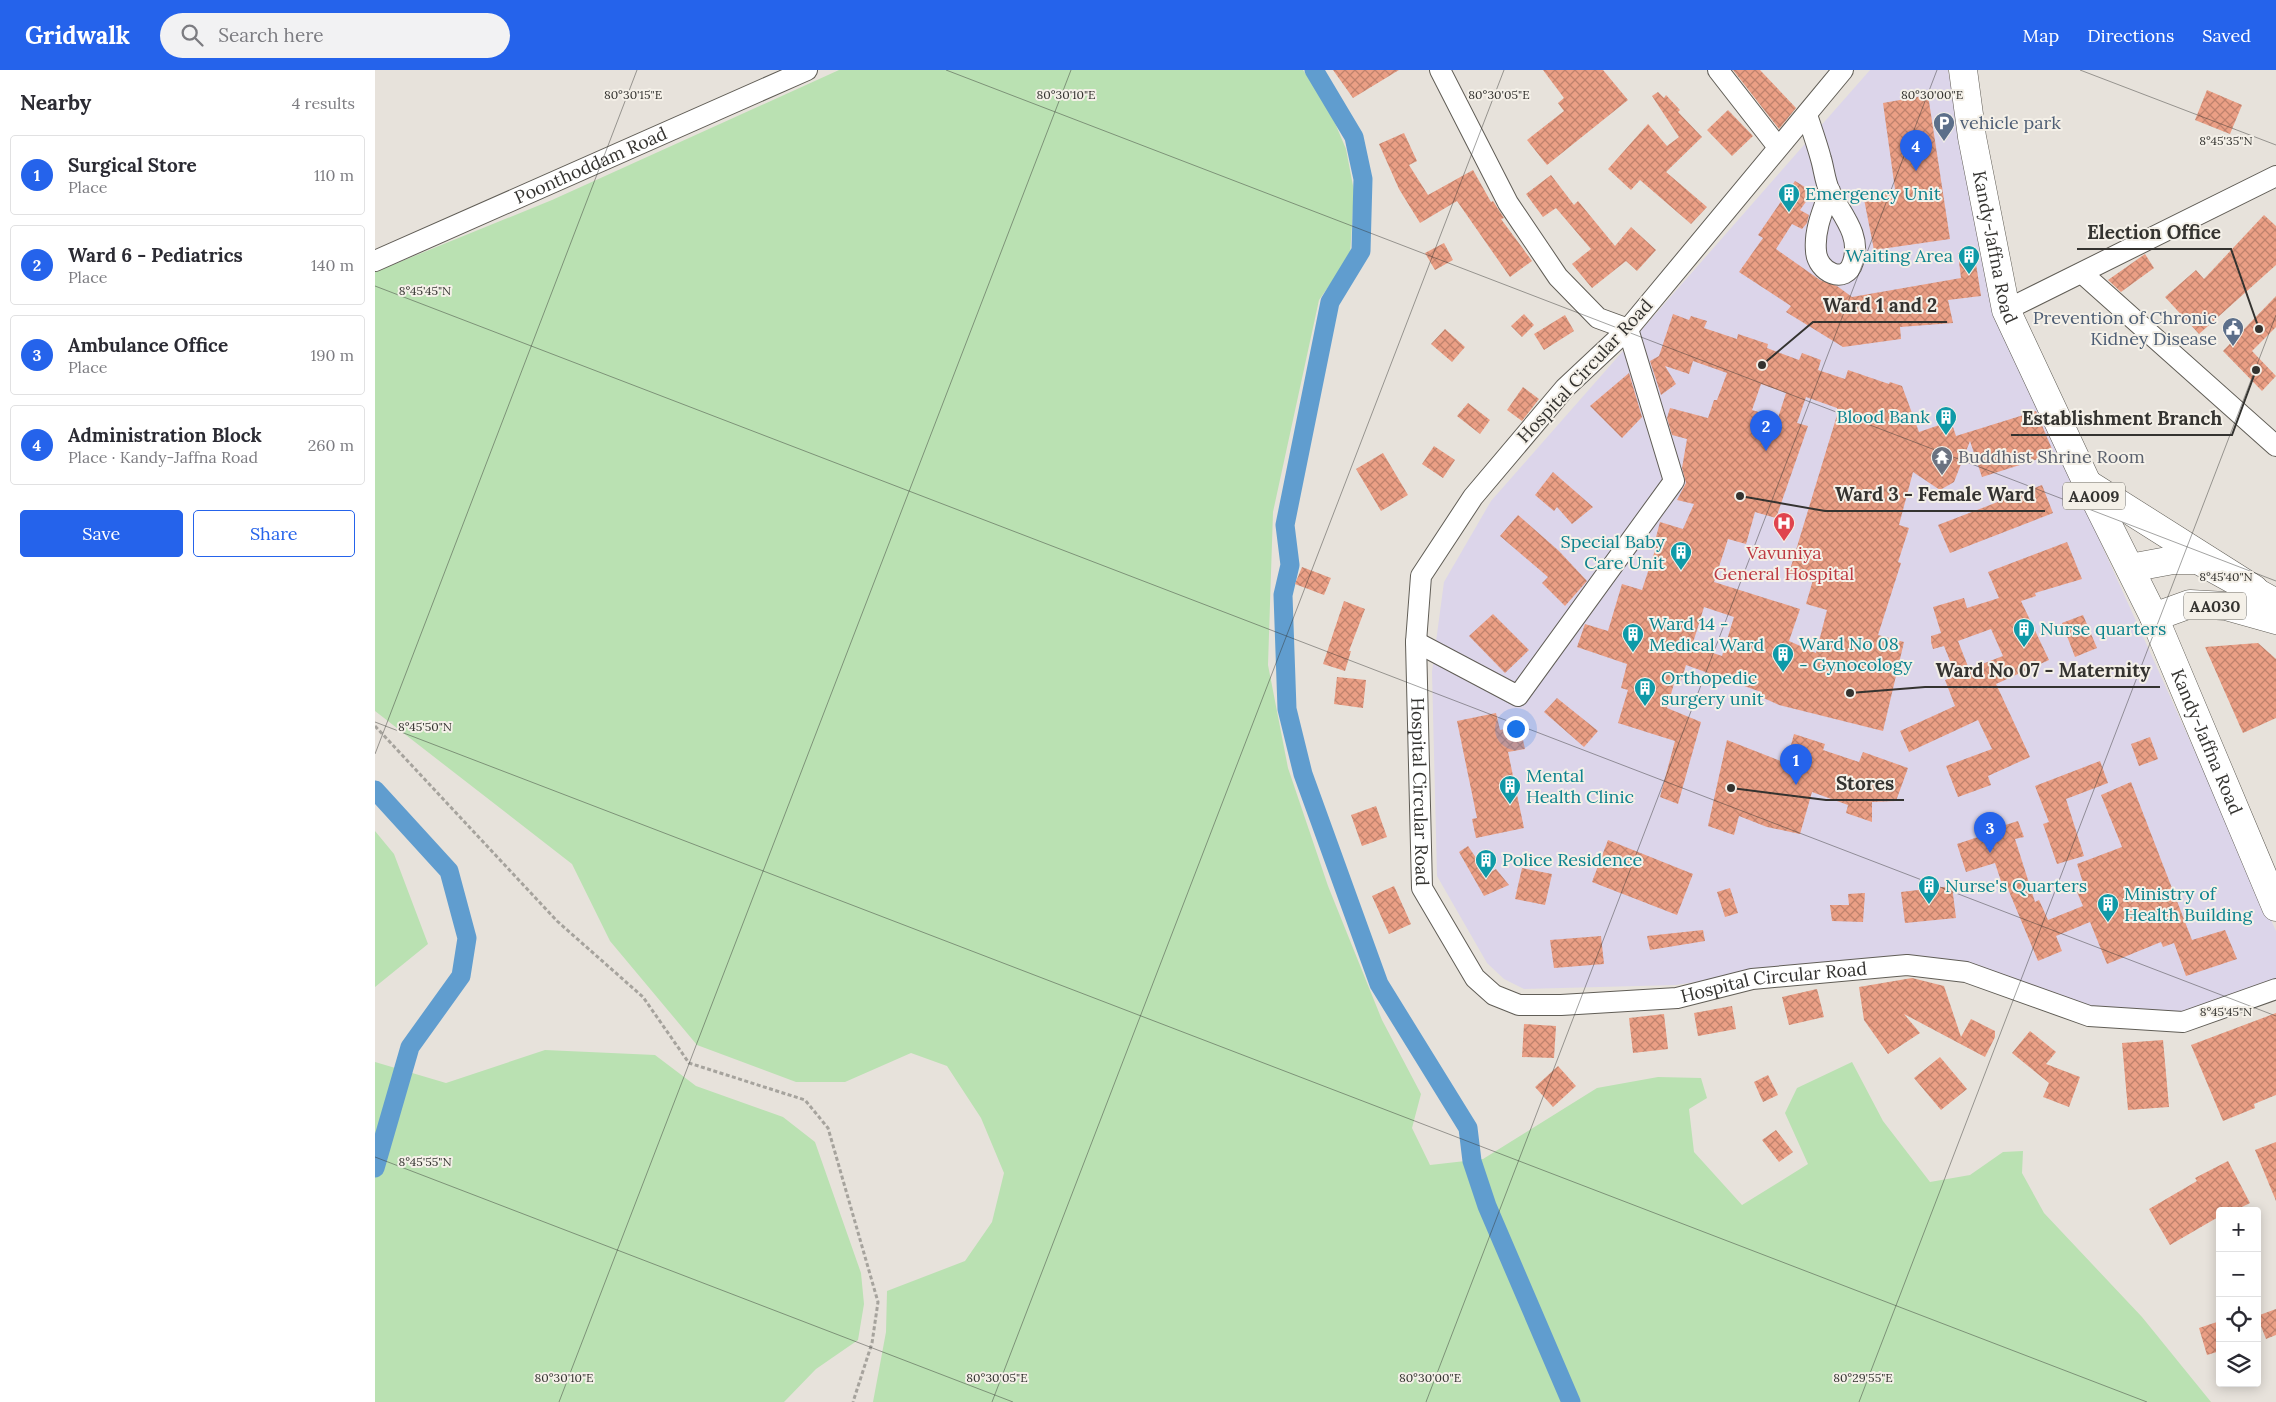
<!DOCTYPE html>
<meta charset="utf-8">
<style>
body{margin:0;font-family:Lora,serif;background:#f2f2f3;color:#2b2b33}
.controls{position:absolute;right:15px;bottom:15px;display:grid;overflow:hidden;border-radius:5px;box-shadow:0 2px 12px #0003}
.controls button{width:45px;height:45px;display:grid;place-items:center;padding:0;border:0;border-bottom:1px solid #e1e1e2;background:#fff;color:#2b2b33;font:25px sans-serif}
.you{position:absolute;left:1140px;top:658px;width:18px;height:18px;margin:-12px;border:4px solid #fff;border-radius:50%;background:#1a73e8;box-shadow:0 0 0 8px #1a73e833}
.badge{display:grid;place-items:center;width:32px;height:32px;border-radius:50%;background:#2563eb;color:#fff;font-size:16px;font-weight:700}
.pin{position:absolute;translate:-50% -41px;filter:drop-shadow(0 1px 2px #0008)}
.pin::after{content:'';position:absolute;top:26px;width:18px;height:15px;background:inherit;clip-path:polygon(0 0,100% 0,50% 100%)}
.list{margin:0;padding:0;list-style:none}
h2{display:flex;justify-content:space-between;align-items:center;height:65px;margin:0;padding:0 20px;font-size:21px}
h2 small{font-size:16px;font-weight:400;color:#7c7c81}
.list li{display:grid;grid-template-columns:32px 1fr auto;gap:15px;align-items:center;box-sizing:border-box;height:80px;margin:0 10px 10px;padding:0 10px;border:1px solid #e1e1e2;border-radius:5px}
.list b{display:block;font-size:19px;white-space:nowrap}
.list p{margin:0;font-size:16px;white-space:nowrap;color:#7c7c81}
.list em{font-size:16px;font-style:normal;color:#7c7c81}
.actions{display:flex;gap:10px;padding:15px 20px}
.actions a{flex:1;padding:11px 0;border:1px solid #2563eb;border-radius:5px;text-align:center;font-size:18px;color:#2563eb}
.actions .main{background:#2563eb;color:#fff}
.icon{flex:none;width:28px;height:28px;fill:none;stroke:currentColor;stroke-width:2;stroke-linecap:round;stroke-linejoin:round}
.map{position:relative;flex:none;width:1901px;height:1332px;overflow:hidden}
header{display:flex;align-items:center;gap:30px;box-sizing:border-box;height:70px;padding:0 25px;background:#2563eb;color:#fff}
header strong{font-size:24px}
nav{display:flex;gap:28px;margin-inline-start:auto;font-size:18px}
.search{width:350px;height:45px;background:#f2f2f3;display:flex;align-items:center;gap:12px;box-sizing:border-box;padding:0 18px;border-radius:28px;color:#7c7c81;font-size:19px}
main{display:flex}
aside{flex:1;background:#fff}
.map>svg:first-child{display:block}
.medical{fill:#dcd5ea}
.green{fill:#bae1b2}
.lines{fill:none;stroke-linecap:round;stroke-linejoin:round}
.canal{stroke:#609dcf;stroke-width:19}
.building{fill:url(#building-cross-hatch);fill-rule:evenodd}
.minor-casing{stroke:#605d56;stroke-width:22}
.highway-casing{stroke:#605d56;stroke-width:29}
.path{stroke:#a6a39d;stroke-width:3;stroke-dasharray:4 2.5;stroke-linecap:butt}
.minor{stroke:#fff;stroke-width:20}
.highway{stroke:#fff;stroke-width:28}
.ticks{fill:none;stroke:#343330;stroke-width:1;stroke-opacity:0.45}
.labels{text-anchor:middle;stroke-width:4;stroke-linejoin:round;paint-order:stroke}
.shield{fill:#f4f0e8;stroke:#6e6c67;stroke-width:1}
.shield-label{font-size:16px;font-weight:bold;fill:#343330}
.service-label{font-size:18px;fill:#4e5e75;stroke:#f4f0e8;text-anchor:start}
.street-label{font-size:18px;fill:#343330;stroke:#f4f0e8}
.culture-label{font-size:18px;fill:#0d838f;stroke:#f4f0e8;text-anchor:start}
.worship-label{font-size:18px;fill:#5b616d;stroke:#f4f0e8;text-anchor:start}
.health-label{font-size:18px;fill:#be3a42;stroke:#f4f0e8}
.ticks-label{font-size:12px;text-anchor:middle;fill:#343330;stroke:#f4f0e8;stroke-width:4;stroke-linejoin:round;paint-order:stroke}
.leader{fill:none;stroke:#343330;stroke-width:2}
.callout-dot{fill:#343330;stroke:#f4f0e8;stroke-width:2}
.callout-label{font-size:19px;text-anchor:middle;font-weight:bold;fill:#343330;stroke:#f4f0e8;stroke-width:4;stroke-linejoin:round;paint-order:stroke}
</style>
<header>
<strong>Gridwalk</strong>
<div class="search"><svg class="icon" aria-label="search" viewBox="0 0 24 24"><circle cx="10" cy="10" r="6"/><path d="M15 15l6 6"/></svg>Search here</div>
<nav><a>Map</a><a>Directions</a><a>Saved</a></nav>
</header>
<main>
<aside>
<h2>Nearby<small>4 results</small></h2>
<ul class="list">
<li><span class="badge">1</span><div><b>Surgical Store</b><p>Place</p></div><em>110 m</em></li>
<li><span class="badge">2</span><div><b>Ward 6 - Pediatrics</b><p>Place</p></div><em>140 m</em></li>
<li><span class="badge">3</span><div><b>Ambulance Office</b><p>Place</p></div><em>190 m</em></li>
<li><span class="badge">4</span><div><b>Administration Block</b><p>Place · Kandy-Jaffna Road</p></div><em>260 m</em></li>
</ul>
<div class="actions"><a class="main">Save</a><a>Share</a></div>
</aside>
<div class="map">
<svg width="1901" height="1332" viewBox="0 0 1901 1332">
<defs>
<pattern id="building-cross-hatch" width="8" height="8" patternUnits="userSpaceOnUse" patternTransform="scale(1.25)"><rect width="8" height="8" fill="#eb9f85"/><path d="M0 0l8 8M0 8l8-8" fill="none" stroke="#bf826d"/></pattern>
</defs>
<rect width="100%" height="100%" fill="#e7e2db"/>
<!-- medical -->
<path class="medical" d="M1495 0H1573L1616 230 1901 861V908L1808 942 1714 937 1591 893 1549 887 1436 894 1301 915 1149 919 1129 909 1112 893 1062 806 1057 602 1069 512 1116 431Z"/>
<!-- green -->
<path class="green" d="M464 0H928L954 39 971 79 979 121 975 186 944 230 898 442 893 595 913 698 953 816 1007 950 1046 1024 1037 1058 1055 1095 1108 1089 1222 1018 1283 1007 1326 1008 1332 1028 1314 1039 1319 1082 1367 1135 1433 1094 1410 1043 1422 1018 1477 992 1508 1051 1555 1112 1595 1105 1628 1082 1648 1081 1647 1103 1669 1143 1767 1247 1836 1332H498L511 1262 512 1221 590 1191 617 1152 629 1103 606 1048 572 996 536 983 470 1012H421L322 975 235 871 197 794 0 641V202L177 130Z
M0 761 19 784 53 874 0 917Z
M170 980 280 985 321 1016 408 1047 440 1072 486 1203 489 1234 483 1270 441 1299 409 1332H0V992L71 1013Z"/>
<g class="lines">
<!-- canal -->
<path class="canal" d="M939 0 979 67 988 109 986 181 955 232 910 455 915 495 908 525 912 639 928 704 1004 914 1093 1058 1097 1091 1112 1136 1196 1332
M0 720 74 801 92 868 86 906 35 977 0 1098"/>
</g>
<!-- building -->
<path class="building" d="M958 0H1024L978 28Z
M1168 0H1228L1253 30 1172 95 1152 70 1189 41 1183 33 1189 28Z
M1358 0H1385L1421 38 1404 59Z
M1832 20 1867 35 1855 64 1820 50Z
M1283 22 1289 28 1291 25 1305 40 1303 42 1327 67 1291 102 1332 137 1316 154 1265 110 1256 120 1233 99 1273 54 1292 76 1304 67 1277 26Z
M1553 25 1575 169 1499 180 1488 124 1520 119 1508 33Z
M1353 40 1378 66 1357 86 1332 60Z
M1029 63 1042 91 1034 95 1053 125 1098 100 1116 132 1118 131 1129 148 1126 149 1157 191 1135 207 1082 131 1045 153 1024 119 1004 74Z
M1176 105 1199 135 1203 131 1240 176 1256 157 1281 180 1262 201 1251 191 1217 218 1197 194 1216 179 1181 138 1168 147 1151 124Z
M1420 111 1438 122 1425 140 1434 145 1432 153 1427 159 1417 154 1401 179 1445 210 1462 216 1477 227 1586 208 1583 183 1599 181 1606 226 1573 230 1578 253 1525 257 1526 269 1468 277 1411 242 1416 236 1364 202 1388 168 1383 165Z
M1889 145 1901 156V195L1824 264 1790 227 1821 200 1829 209Z
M1069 173 1078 190 1060 200 1050 183Z
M1770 184 1779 198 1746 222 1733 210Z
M1901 226V257L1877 281 1901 306 1887 321 1848 281Z
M1149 244 1159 255 1147 267 1136 256Z
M1298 244 1314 250 1316 246 1332 251 1329 258 1362 269 1363 264 1393 274 1392 278 1424 290 1427 283 1446 290 1443 300 1470 309 1473 300 1514 314 1515 312 1527 316 1544 362 1576 351 1581 366 1661 341 1679 384 1607 407 1595 371 1579 412 1565 420 1538 402 1524 455 1534 458 1523 492 1526 493 1503 565 1529 572 1508 661 1404 635 1384 626 1386 622 1311 595 1306 611 1300 610 1292 638 1326 652 1303 734 1285 727 1300 671 1243 653 1253 620 1246 618 1252 594 1202 577 1210 554 1233 561 1247 514 1267 520 1283 471H1280L1285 452 1308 459 1319 434 1302 430 1311 413 1307 398 1312 369 1297 365 1292 348 1295 338 1333 348 1339 330H1342L1352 303 1318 291 1314 304 1290 296 1301 314 1286 325 1275 291 1284 286ZM1386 314 1411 323 1403 348 1377 340ZM1431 327 1462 338 1463 342 1414 503 1438 510 1431 534 1452 540 1441 583 1414 571 1425 539 1339 512 1353 469 1371 474 1380 442 1401 448 1433 356 1422 353ZM1329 537 1359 547 1347 586 1317 576Z
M1190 245 1199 261 1169 280 1159 264Z
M1070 259 1090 277 1077 292 1056 274Z
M1254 303 1267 347 1247 368 1215 336Z
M1148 317 1164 329 1147 351 1132 340Z
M1093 333 1115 350 1105 364 1082 346Z
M1059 376 1080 390 1068 408 1047 394Z
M1008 383 1033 425 1006 441 981 399Z
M1178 402 1218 437 1197 454 1182 437 1179 441 1160 425Z
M1667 415 1678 443 1575 483 1563 455Z
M1143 445 1184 481 1212 511 1190 536 1167 513 1173 507 1125 466Z
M1692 472 1707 509 1660 523 1661 526 1646 531 1674 590 1621 614 1655 687 1613 706 1616 715 1583 727 1571 696 1617 679 1603 650 1534 682 1525 661 1580 636 1570 610 1581 606 1569 576 1558 579 1556 572V566L1566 563 1558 537 1589 528 1592 538 1624 528 1613 502ZM1616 559 1628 586 1594 599 1583 571Z
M927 497 956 508 949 525 920 514Z
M969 531 990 539 974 581H976L970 601 948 594Z
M1118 544 1154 580 1130 603 1094 566Z
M1708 545 1722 578 1700 587 1687 553Z
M1883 573 1901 589V648L1868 663 1830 577Z
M962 607 991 610 988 638 959 634Z
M1182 628 1223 661 1209 677 1169 642Z
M1121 643 1125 660 1145 656 1150 679 1133 682 1149 758 1101 768 1097 749 1102 748 1082 651Z
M1419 664 1450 674 1448 680 1484 692 1488 682 1533 698 1521 731 1497 732V752L1471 743 1473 735 1437 722 1425 764 1392 757 1364 746 1359 765 1333 756 1352 670 1411 693Z
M1775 667 1783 689 1764 696 1756 674Z
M1725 691 1733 713 1691 729 1709 786 1682 794 1668 754 1674 752 1660 716Z
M1756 712 1817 870 1850 860 1862 889 1811 906 1799 873 1788 877 1786 872 1732 894 1715 852 1681 866 1687 881 1663 891 1633 819 1629 820 1620 793 1591 802 1582 774 1609 765 1608 762 1643 751 1649 767 1640 769 1660 832 1664 830 1673 850 1708 836 1702 822 1710 819 1702 794 1747 777 1726 725Z
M1001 736 1012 767 987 776 976 745Z
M1233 770 1318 804 1302 845 1217 812Z
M1093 776 1112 804 1121 799 1134 815 1109 826 1084 782Z
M1147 798 1177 804 1170 835 1140 829Z
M1019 816 1036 854 1014 864 997 826Z
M1577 816 1581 848 1530 853 1526 822Z
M1355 818 1363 843 1350 847 1342 822Z
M1490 823 1488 852 1457 851 1455 835H1474L1473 824Z
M1328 860 1330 871 1275 880 1272 866Z
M1226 866 1229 894 1179 898 1175 870Z
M1537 908 1569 916 1586 967 1596 949 1620 961V967L1610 987 1529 944 1545 963 1513 984 1489 950 1484 917Z
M1442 919 1449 947 1414 955 1407 927Z
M1357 936 1361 959 1323 966 1319 943Z
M1901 943V1025L1879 1034 1880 1038 1848 1051 1816 975Z
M1289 944 1293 979 1258 983 1254 948Z
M1149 954 1181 956 1179 988 1147 987Z
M1655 961 1681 982 1671 994 1705 1007 1694 1037 1668 1027 1674 1013 1637 983Z
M1788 970 1794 1037 1753 1040 1747 973Z
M1565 987 1592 1019 1566 1040 1539 1008Z
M1183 996 1201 1016 1178 1037 1160 1017Z
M1393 1005 1403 1025 1388 1032 1379 1012Z
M1401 1060 1418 1082 1404 1092 1387 1070Z
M1901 1072V1131L1880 1080Z
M1853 1091 1875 1133 1859 1141H1845V1146L1795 1175 1774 1139 1822 1111 1820 1108Z
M1901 1239V1265L1891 1269 1882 1246Z
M1845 1251V1281L1832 1285 1824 1258Z"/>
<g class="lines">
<!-- minor casing -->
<g class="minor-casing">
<g id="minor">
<path d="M1343 0 1403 77"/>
<path id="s1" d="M1468 0 1253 259 1190 318 1098 427 1046 506 1041 572 1047 818 1100 908 1119 925 1144 935H1186L1302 928 1377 909 1532 895 1591 902 1714 946 1808 952 1901 919"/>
<path d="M1432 45C1437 60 1442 74 1446 89 1449 99 1450 112 1455 122 1466 144 1487 165 1478 192 1471 216 1442 202 1441 181 1439 160 1448 140 1455 121"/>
<path id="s2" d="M0 191 432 0"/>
<path d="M1708 204 1901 376"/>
<path d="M1631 240 1901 106"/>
<path d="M1041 572 1143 626 1299 411 1253 259 1223 248 1183 207 1133 133 1065 0"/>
</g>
</g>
<!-- highway casing -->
<g class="highway-casing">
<g id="highway">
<path id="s3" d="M1588 0 1597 67 1631 240 1712 413 1779 547 1901 837"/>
<path d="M1713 414 1879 519"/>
<path d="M1755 498 1798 490H1823L1901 533"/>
<path d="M1779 547 1815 534 1851 536 1901 550"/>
</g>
</g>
<!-- path -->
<path class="path" d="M0 656 182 851 268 927 314 993 430 1030 453 1058 503 1232 497 1273 478 1332"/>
<!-- minor -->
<use href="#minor" class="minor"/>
<!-- highway -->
<use href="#highway" class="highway"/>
</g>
<!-- ticks -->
<path class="ticks" d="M571 0 1901 511M1705 0 1901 75M0 216 1901 946M0 652 1772 1332M0 684 262 0M0 1087 638 1332M184 1332 696 0M617 1332 1129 0M1051 1332 1562 0M1484 1332 1901 245"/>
<!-- icons -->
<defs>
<g id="parking-pin" transform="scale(1.125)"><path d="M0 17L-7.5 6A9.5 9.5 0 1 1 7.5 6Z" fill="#5c6f8a" stroke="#f4f0e8"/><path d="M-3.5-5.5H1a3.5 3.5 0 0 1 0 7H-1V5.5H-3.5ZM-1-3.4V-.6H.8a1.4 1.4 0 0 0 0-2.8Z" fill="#fff"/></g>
<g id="building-pin" transform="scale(1.125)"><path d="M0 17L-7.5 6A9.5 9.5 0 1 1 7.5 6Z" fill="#0f9aa8" stroke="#f4f0e8"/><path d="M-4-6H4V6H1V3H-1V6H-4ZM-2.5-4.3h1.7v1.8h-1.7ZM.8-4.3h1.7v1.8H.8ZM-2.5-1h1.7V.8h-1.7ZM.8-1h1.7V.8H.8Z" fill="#fff"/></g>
<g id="civic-pin" transform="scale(1.125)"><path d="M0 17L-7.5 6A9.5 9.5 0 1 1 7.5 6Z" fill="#5c6f8a" stroke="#f4f0e8"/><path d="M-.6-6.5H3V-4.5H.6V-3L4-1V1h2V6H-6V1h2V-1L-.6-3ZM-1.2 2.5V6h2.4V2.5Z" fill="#fff"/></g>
<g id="temple-pin" transform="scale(1.125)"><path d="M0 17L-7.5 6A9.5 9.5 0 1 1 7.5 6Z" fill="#6b7280" stroke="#f4f0e8"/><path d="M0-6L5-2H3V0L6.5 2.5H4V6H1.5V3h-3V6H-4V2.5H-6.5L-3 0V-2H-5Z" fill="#fff"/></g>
<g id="hospital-pin" transform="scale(1.125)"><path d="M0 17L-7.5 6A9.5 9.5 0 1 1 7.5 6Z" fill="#e0444e" stroke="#f4f0e8"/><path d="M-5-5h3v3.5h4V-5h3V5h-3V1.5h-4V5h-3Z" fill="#fff"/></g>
</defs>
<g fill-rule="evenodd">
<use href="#parking-pin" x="1569" y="53"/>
<use href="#building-pin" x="1414" y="124"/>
<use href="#building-pin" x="1594" y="186"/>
<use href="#civic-pin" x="1858" y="258"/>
<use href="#building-pin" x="1571" y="347"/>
<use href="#temple-pin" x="1567" y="387"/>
<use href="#hospital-pin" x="1409" y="453"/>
<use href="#building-pin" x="1306" y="482"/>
<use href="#building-pin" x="1649" y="559"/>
<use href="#building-pin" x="1258" y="564"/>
<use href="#building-pin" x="1408" y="584"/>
<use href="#building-pin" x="1270" y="618"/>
<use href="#building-pin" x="1135" y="716"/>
<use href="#building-pin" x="1111" y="790"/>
<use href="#building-pin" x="1554" y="816"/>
<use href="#building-pin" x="1733" y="834"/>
</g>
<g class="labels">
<!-- shield labels -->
<g class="shield">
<rect x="1688" y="412.5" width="62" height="27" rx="4"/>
<rect x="1809" y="522.5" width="62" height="27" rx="4"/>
</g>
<g class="shield-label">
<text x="1719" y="432">AA009</text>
<text x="1840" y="542">AA030</text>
</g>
<!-- service labels -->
<g class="service-label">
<text x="1585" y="59">vehicle park</text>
<text x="1842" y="254" text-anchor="end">Prevention of Chronic<tspan x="1842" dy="21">Kidney Disease</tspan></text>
</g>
<!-- street labels -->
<g class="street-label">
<text dy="6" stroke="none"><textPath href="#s2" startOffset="236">Poonthoddam Road</textPath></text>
<text dy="6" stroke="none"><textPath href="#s3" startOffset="180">Kandy-Jaffna Road</textPath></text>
<text transform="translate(1210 301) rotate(-47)" y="6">Hospital Circular Road</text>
<text dy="6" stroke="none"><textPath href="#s3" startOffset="720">Kandy-Jaffna Road</textPath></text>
<text dy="6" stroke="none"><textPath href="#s1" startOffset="876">Hospital Circular Road</textPath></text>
<text dy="6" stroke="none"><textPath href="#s1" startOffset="1386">Hospital Circular Road</textPath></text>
</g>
<!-- culture labels -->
<g class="culture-label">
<text x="1430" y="130">Emergency Unit</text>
<text x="1578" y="192" text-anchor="end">Waiting Area</text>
<text x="1555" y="353" text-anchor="end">Blood Bank</text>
<text x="1290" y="478" text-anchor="end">Special Baby<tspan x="1290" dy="21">Care Unit</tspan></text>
<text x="1274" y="560">Ward 14 -<tspan x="1274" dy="21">Medical Ward</tspan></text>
<text x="1665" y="565">Nurse quarters</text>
<text x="1424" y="580">Ward No 08<tspan x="1424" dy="21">- Gynocology</tspan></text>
<text x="1286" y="614">Orthopedic<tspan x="1286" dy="21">surgery unit</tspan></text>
<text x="1151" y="712">Mental<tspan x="1151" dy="21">Health Clinic</tspan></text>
<text x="1127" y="796">Police Residence</text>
<text x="1570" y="822">Nurse's Quarters</text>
<text x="1749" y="830">Ministry of<tspan x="1749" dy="21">Health Building</tspan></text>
</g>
<!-- worship labels -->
<g class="worship-label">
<text x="1583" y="393">Buddhist Shrine Room</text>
</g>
<!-- health labels -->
<g class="health-label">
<text x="1409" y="489">Vavuniya<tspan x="1409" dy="21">General Hospital</tspan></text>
</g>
</g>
<g class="ticks-label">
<text x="258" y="29">80°30'15"E</text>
<text x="691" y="29">80°30'10"E</text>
<text x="1124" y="29">80°30'05"E</text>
<text x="1557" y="29">80°30'00"E</text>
<text x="1851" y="75">8°45'35"N</text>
<text x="50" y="225">8°45'45"N</text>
<text x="1851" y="511">8°45'40"N</text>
<text x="50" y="661">8°45'50"N</text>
<text x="1851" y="946">8°45'45"N</text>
<text x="50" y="1096">8°45'55"N</text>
<text x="189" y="1312">80°30'10"E</text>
<text x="622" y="1312">80°30'05"E</text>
<text x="1055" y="1312">80°30'00"E</text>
<text x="1488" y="1312">80°29'55"E</text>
</g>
<!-- callouts -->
<path class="leader" d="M1884 259L1856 179H1702M1387 295L1438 252H1572M1881 300L1857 365H1636M1365 426L1450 441H1670M1475 623L1550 617H1785M1356 718L1451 730H1529"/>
<g class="callout-dot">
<circle cx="1884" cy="259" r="5"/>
<circle cx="1387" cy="295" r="5"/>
<circle cx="1881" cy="300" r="5"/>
<circle cx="1365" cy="426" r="5"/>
<circle cx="1475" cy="623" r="5"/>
<circle cx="1356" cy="718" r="5"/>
</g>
<g class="callout-label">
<text x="1779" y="169">Election Office</text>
<text x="1505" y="242">Ward 1 and 2</text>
<text x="1747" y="355">Establishment Branch</text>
<text x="1560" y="431">Ward 3 - Female Ward</text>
<text x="1668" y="607">Ward No 07 - Maternity</text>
<text x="1490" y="720">Stores</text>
</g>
</svg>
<div class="controls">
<button>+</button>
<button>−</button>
<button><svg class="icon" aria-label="locate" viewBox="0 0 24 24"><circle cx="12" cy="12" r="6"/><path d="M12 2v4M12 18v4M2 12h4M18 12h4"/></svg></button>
<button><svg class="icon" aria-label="layers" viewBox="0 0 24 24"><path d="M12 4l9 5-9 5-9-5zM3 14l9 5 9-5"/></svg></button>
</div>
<div class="you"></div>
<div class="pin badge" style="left:1421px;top:715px">1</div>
<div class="pin badge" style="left:1391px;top:381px">2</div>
<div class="pin badge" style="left:1615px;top:783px">3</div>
<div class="pin badge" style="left:1541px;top:101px">4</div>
</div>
</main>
